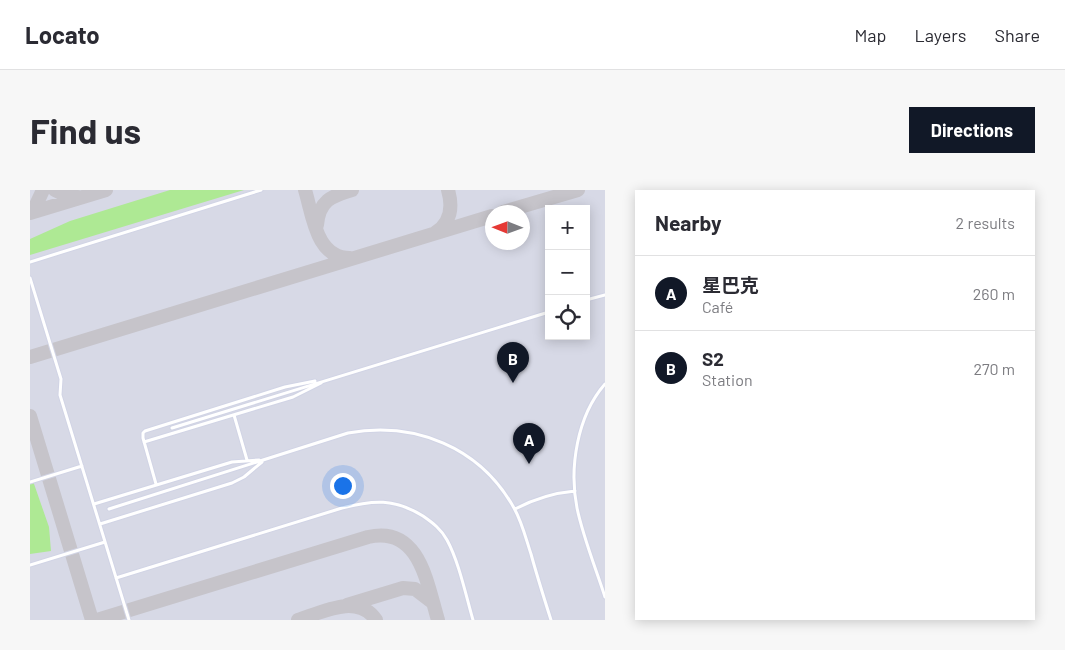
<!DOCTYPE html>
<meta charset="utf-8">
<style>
body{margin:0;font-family:Barlow,"Noto Sans SC",sans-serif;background:#f7f7f7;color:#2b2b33}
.controls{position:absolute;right:15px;top:15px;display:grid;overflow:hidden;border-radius:0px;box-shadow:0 2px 12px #0003}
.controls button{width:45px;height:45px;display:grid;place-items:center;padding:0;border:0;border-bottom:1px solid #e1e1e2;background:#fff;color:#2b2b33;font:25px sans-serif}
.compass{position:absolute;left:455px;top:15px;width:45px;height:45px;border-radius:50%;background:#fff;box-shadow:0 2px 12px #0003;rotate:271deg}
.you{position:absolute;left:312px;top:295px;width:18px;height:18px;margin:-12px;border:4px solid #fff;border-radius:50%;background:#1a73e8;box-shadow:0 0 0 8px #1a73e833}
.badge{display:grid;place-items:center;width:32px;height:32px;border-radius:50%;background:#111827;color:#fff;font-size:16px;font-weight:700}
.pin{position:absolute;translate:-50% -41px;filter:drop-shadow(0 1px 2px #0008)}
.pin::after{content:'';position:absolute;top:26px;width:18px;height:15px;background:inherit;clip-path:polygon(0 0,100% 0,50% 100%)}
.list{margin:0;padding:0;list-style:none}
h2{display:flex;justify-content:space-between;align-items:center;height:65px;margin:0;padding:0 20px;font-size:21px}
h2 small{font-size:16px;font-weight:400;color:#7c7c81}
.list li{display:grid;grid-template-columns:32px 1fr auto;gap:15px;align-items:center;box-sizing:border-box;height:75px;padding:0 20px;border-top:1px solid #e1e1e2}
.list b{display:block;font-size:19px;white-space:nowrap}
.list p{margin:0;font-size:16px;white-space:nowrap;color:#7c7c81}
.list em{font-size:16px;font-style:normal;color:#7c7c81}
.icon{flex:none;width:28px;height:28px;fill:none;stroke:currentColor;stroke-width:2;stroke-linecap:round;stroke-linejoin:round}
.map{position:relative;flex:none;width:575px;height:430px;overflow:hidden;border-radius:0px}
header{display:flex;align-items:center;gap:30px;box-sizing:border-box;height:70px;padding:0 25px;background:#fff;border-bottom:1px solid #e1e1e2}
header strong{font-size:24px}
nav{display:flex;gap:28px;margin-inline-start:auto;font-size:18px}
.intro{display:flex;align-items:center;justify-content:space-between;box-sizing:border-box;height:120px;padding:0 30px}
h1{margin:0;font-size:35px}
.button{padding:12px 22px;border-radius:0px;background:#111827;color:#fff;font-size:18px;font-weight:700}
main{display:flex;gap:30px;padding:0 30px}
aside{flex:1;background:#fff;border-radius:0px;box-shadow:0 2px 12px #0003}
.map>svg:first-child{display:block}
.airport{fill:#d7d9e6;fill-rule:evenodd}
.green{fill:#aee994}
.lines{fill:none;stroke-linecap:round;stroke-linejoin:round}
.taxiway{stroke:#c6c4ca;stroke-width:14}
.service-casing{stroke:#d1d4e5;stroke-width:5}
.service{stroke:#fff;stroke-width:3}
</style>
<header>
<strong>Locato</strong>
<nav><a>Map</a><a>Layers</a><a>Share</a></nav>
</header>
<div class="intro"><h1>Find us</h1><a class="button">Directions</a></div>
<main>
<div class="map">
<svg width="575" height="430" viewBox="0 0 575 430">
<rect width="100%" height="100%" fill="#eee7dc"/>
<!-- airport -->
<path class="airport" d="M0 0H575V430H0ZM519 19H556V146H519ZM462 22H492V52H462Z"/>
<!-- green -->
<path class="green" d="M140 0H214L0 65V49L40 31Z
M3 291 19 337 21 361 0 364V292Z"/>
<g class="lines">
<!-- taxiway -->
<path class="taxiway" d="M25 0 39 7H48
M275 0C283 26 286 68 320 68
M0 21 6 15 13 0
M473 22 548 0
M0 23 76 0
M287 35C289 11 301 6 322 0
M405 43C421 33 423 17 418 0
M0 167 462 26
M0 226 62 430
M317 415 373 398 385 399 402 412
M67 430 338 347C390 335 397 394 408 430
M268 430C292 422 328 403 346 430"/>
<!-- service casing -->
<g class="service-casing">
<path id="service" d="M0 72 231 0
M0 88 31 189 30 205 99 430
M556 110 575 105
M575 194C547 226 539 278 547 318 553 347 566 379 575 407
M204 225 217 270
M142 238 519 122
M114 252 263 207 291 193
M0 292 52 276
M126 294 113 248V243L115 241 255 197 285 191
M64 314 202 272 229 270
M79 319 318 243C385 231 450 257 484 318 492 332 496 349 501 364 507 386 514 408 521 430
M485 319C504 309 523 303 545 301
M70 334 202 293 214 287 232 272
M0 375 75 352
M86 388 312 318C343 310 364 308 393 326 403 333 411 339 417 350 429 372 436 406 443 430"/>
</g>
<!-- service -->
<use href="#service" class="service"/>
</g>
</svg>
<div class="controls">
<button>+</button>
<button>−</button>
<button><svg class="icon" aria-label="locate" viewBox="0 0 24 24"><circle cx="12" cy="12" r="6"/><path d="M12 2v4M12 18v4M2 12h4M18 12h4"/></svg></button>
</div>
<svg class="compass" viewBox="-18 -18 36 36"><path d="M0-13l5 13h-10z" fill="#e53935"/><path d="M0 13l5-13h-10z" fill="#7c7c81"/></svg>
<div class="you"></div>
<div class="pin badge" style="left:499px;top:274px">A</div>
<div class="pin badge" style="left:483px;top:193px">B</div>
</div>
<aside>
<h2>Nearby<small>2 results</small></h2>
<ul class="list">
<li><span class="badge">A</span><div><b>星巴克</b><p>Café</p></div><em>260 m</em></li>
<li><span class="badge">B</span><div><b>S2</b><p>Station</p></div><em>270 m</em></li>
</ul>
</aside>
</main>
